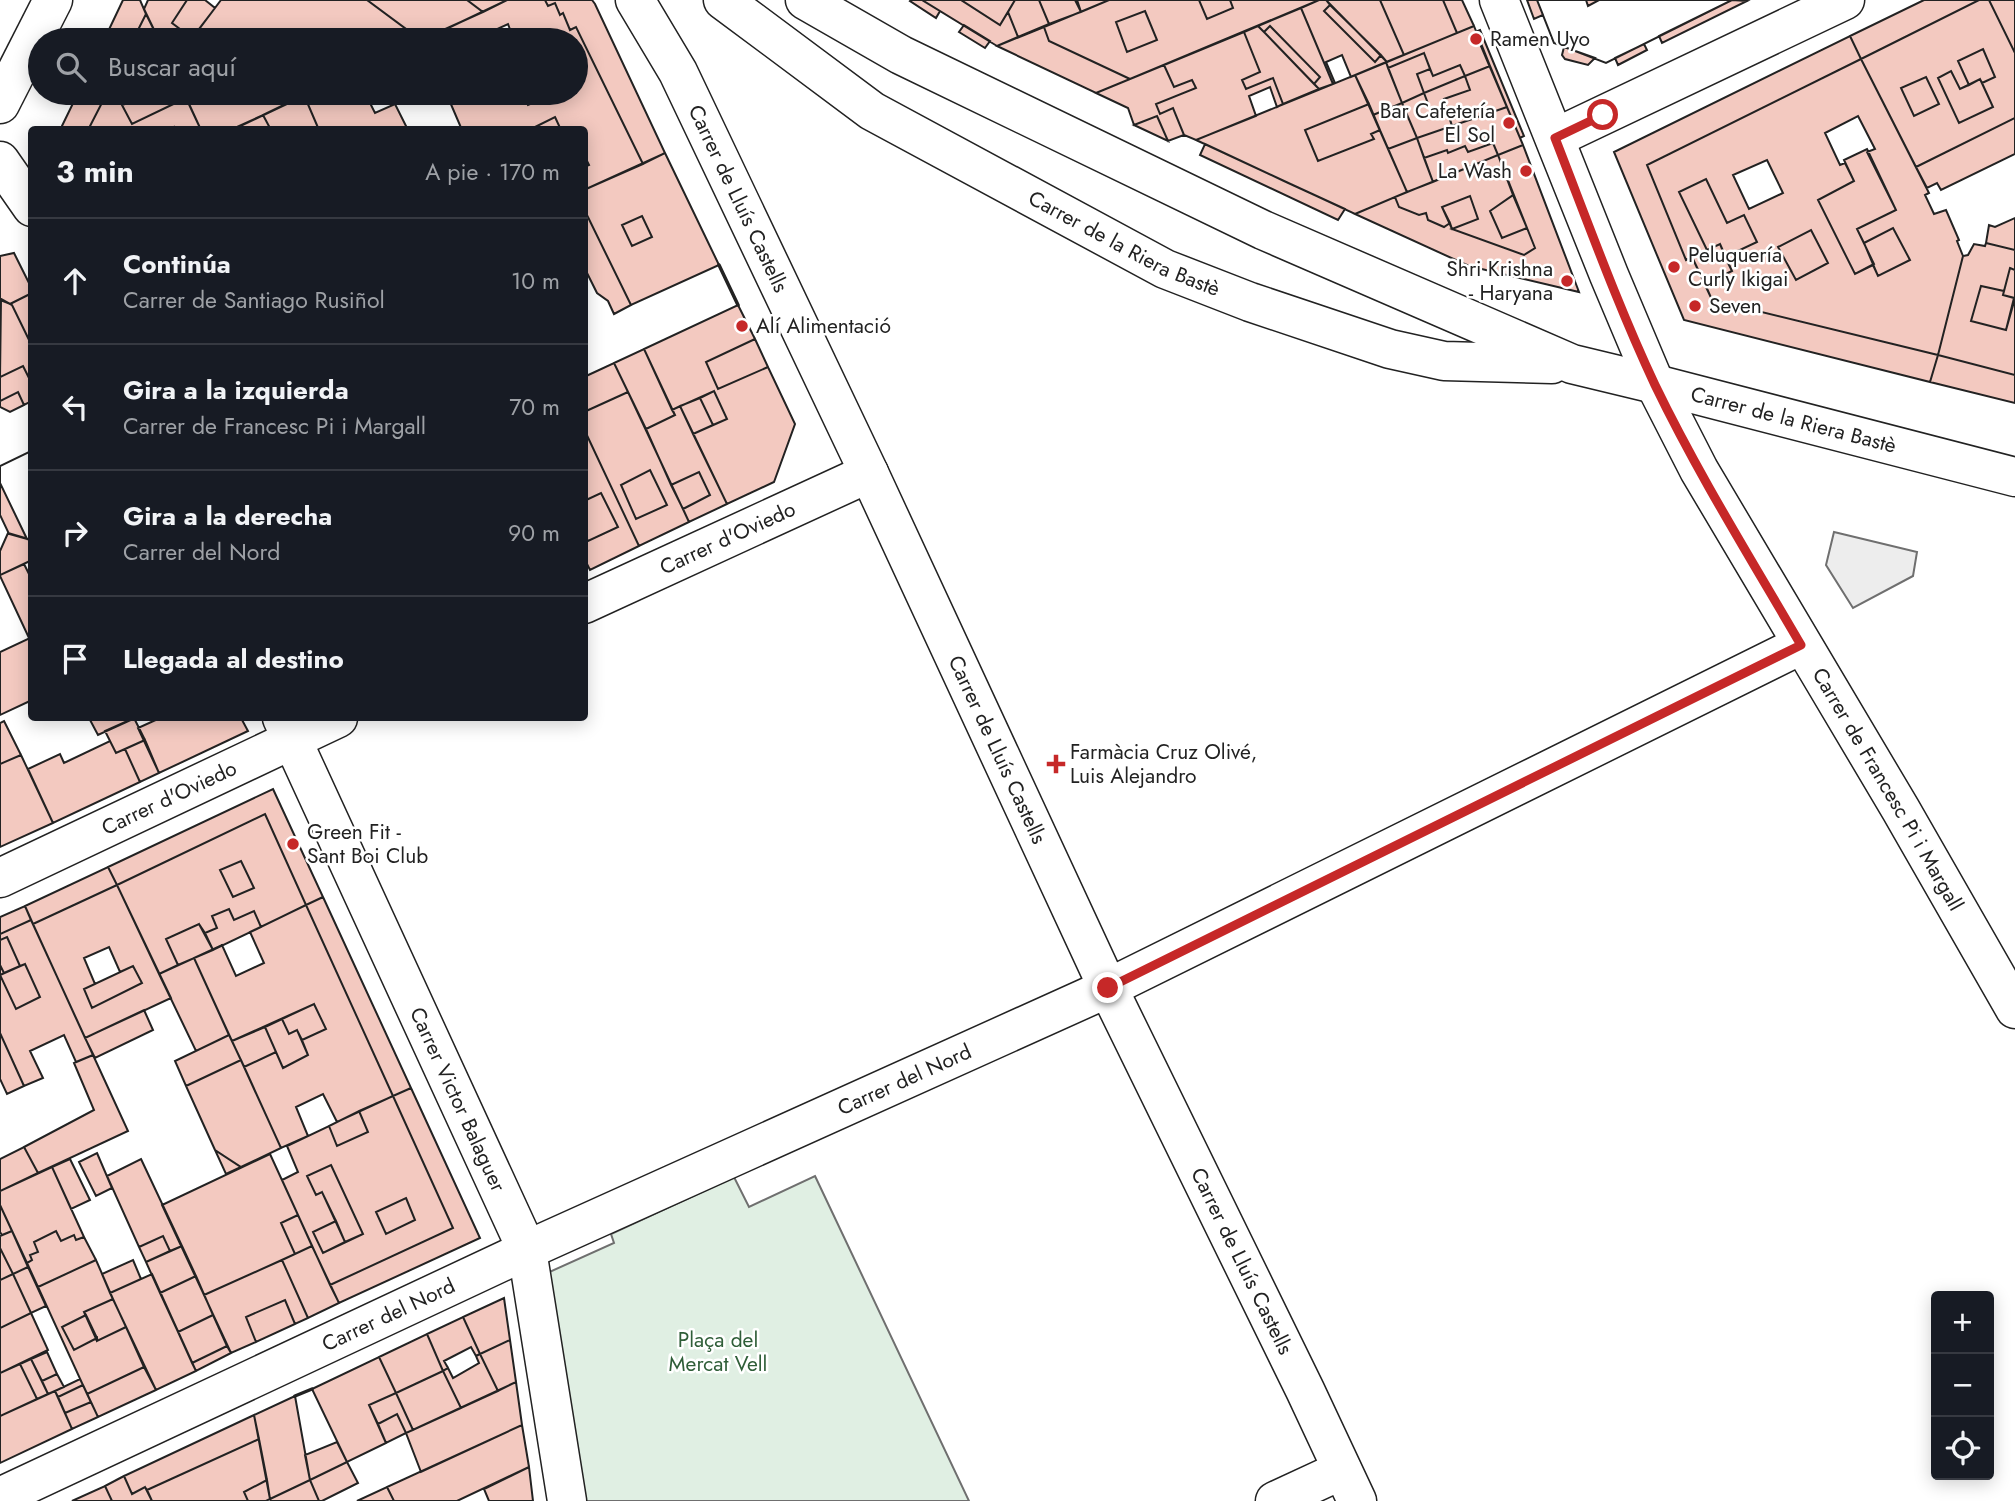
<!DOCTYPE html>
<html lang="es">
<meta charset="utf-8">
<style>
body{margin:0;font-family:Jost,sans-serif;background:#242831;color:#f1f3f6}
.controls{position:absolute;right:21px;bottom:21px;display:grid;overflow:hidden;border-radius:7px;box-shadow:0 4px 18px #0003}
.controls button{width:63px;height:63px;display:grid;place-items:center;padding:0;border:0;border-bottom:2px solid #363941;background:#171b24;color:#f1f3f6;font:35px sans-serif}
.stop{position:absolute;width:21px;height:21px;margin:-16px;border:5px solid #c62828;border-radius:50%;background:#fff}
.stop.end{background:#c62828;border-color:#fff;box-shadow:0 2px 7px #0008}
.list{margin:0;padding:0;list-style:none}
h2{display:flex;justify-content:space-between;align-items:center;height:91px;margin:0;padding:0 28px;font-size:30px}
h2 small{font-size:23px;font-weight:400;color:#9ea1a6}
.list li{display:grid;grid-template-columns:46px 1fr auto;gap:21px;align-items:center;box-sizing:border-box;height:126px;padding:0 28px;border-top:2px solid #363941}
.list b{display:block;font-size:26px;white-space:nowrap}
.list p{margin:0;font-size:23px;white-space:nowrap;color:#9ea1a6}
.list em{font-size:23px;font-style:normal;color:#9ea1a6}
.icon{flex:none;width:38px;height:38px;fill:none;stroke:currentColor;stroke-width:2;stroke-linecap:round;stroke-linejoin:round}
.map{position:relative;flex:none;width:2015px;height:1501px;overflow:hidden}
.search{position:absolute;background:#171b24;box-shadow:0 4px 18px #0003;left:28px;top:28px;width:560px;height:77px;display:flex;align-items:center;gap:18px;box-sizing:border-box;padding:0 24px;border-radius:38px;color:#9ea1a6;font-size:26px}
.panel{position:absolute;background:#171b24;box-shadow:0 4px 18px #0003;left:28px;top:126px;width:560px;height:595px;border-radius:7px}
.map>svg:first-child{display:block}
.green{fill:#e0efe3;stroke:#6f6f6f;stroke-width:2}
.parking{fill:#ededed;stroke:#6f6f6f;stroke-width:2}
.building{fill:#f3c9c0;stroke:#222;stroke-width:2;fill-rule:evenodd}
.lines{fill:none;stroke-linecap:round;stroke-linejoin:round}
.street-casing{stroke:#222;stroke-width:41}
.street{stroke:#fff;stroke-width:38}
.wall{stroke:#222;stroke-width:3.5}
.route{stroke:#c62828;stroke-width:9}
.poi-dot{fill:#c62828;stroke:#fff;stroke-width:2.5}
.labels{text-anchor:middle;stroke-width:5;stroke-linejoin:round;paint-order:stroke}
.poi-label{font-size:21px;fill:#222;stroke:#fff;text-anchor:start}
.street-label{font-size:21px;fill:#222;stroke:#fff}
.park-label{font-size:21px;fill:#2f5e38;stroke:#fff}
</style>
<div class="map">
<svg width="2015" height="1501" viewBox="0 0 2015 1501">
<rect width="100%" height="100%" fill="#fff"/>
<!-- green -->
<path class="green" d="M815 1176 969 1501H580L545 1274 614 1243 611 1234 734 1177 749 1207Z"/>
<!-- parking -->
<path class="parking" d="M1834 532 1917 552 1913 576 1853 608 1826 565Z"/>
<!-- building -->
<path class="building" d="M123 0H140L146 14 133 40H104Z
M148 0H187L172 23 192 38 191 40H159L144 9Z
M187 0H205L215 8 192 38 172 23Z
M221 0H367L421 40H191Z
M367 0H467L483 12 421 40Z
M467 0H507L483 12Z
M507 0H545L548 6 555 3 560 15 563 13 570 30 576 27 643 164 584 190V167L589 165 584 155V130H561L555 117 529 130H462L450 102 436 93H523L528 105 552 95 551 93H576V40H514L508 24 484 35 486 40H423Z
M545 0H592L595 4 665 153 643 164 576 27 570 30 563 13 560 15 555 3 548 6Z
M911 0H922L940 11 936 18 910 1Z
M922 0H961L1000 25 1008 12 1018 37 997 46Z
M961 0H1015L1000 25Z
M1015 0H1039L1049 24 1018 37 1008 12Z
M1039 0H1077L1081 12 1049 24Z
M1075 0H1109L1081 12Z
M1109 0H1199L1207 19 1233 8 1230 0H1319L1130 79 1049 41 1044 27ZM1145 11 1157 40 1127 52 1116 22Z
M1199 0H1230L1233 8 1207 19Z
M1319 0H1326L1330 5 1324 11 1375 62 1381 55 1387 62 1351 77 1342 55 1326 62 1335 83 1333 84 1301 8Z
M1326 0H1380L1404 55 1387 62Z
M1380 0H1443L1457 33 1404 55Z
M1443 0H1462L1474 26 1457 33Z
M1527 0H1537L1543 15 1534 19Z
M1537 0H1586L1588 6 1599 0H1732L1606 63 1554 43Z
M1537 0H1732L1606 63 1554 43Z
M1732 0 1747 1 1662 43 1659 36Z
M1924 0H1979L1861 59 1850 36Z
M1979 0H1989L2015 53V118L1916 167 1861 59ZM1983 49 1995 77 1982 83 1993 107 1959 123 1938 78 1951 71 1960 89 1969 85 1958 61ZM1926 77 1939 104 1914 116 1901 88Z
M1989 0H2015V53Z
M1330 5 1381 55 1375 62 1324 11Z
M1301 8 1333 84 1319 89 1314 84 1320 77 1270 26 1264 32 1258 26Z
M1145 11 1157 40 1127 52 1116 22Z
M146 14 159 40H133Z
M964 25 990 41 985 48 959 32Z
M1258 26 1264 32 1319 89 1283 104 1273 78 1246 89 1242 80 1260 72 1244 32Z
M1270 26 1320 77 1314 84 1264 32Z
M1474 26 1490 66 1465 76 1460 65 1433 76 1424 53 1388 68 1386 62Z
M1044 27 1049 41 1130 79 1096 93 997 46Z
M1480 30 1524 136 1520 138 1475 32Z
M1244 32 1260 72 1242 80 1246 89 1273 78 1283 104 1277 107 1270 87 1249 96 1256 116 1196 140 1184 135 1173 108 1160 114 1156 104 1196 88 1192 80 1174 87 1164 65Z
M1850 36 1861 59 1647 165 1686 260 1692 257 1712 300 1938 355 1930 382 1684 320 1614 152Z
M1644 44 1647 50 1618 65 1615 58Z
M1564 47 1595 58 1588 65 1565 59 1562 55Z
M1983 49 1995 77 1982 83 1980 79 1969 85 1958 61Z
M1424 53 1430 69 1417 74 1424 93 1402 103 1388 68Z
M1861 59 1929 193 1925 195 1934 214 1946 210 1959 240 1957 241 1963 256 1938 355 1712 300 1705 284 1732 271 1725 257 1757 242 1744 215 1727 223 1706 179 1679 192 1707 250 1686 260 1647 165ZM1858 116 1875 149 1867 152 1896 210 1857 229 1864 243 1893 228 1910 260 1878 276 1873 265 1855 274 1818 200 1854 181 1845 163 1840 165 1825 133ZM1767 160 1783 193 1749 209 1733 175ZM1811 230 1828 263 1796 280 1778 247Z
M1386 62 1402 103 1373 115 1355 75Z
M1164 65 1174 87 1192 80 1196 88 1156 104 1160 114 1173 108 1184 135 1168 141 1157 116 1134 125 1128 108 1096 93Z
M1460 65 1465 76 1424 93 1417 74 1430 69 1433 76Z
M1490 66 1507 107 1452 126 1444 99 1470 90 1465 76Z
M1951 71 1960 89 1980 79 1993 107 1959 123 1938 78Z
M1355 75 1369 104 1305 130 1318 161 1374 139 1371 134 1380 130 1407 192 1355 214 1196 140Z
M1465 76 1470 90 1444 99 1446 108 1432 114 1424 93Z
M1926 77 1939 104 1914 116 1901 88Z
M78 93H107L88 130H60Z
M107 93H130L134 101 122 105 132 124 186 98 201 130H175L174 127 168 130H88Z
M150 93H184L186 98 132 124 122 105Z
M184 93H310L232 130H201Z
M310 93H365L375 113 395 104 408 130H319L304 95Z
M1424 93 1432 114 1446 108 1452 126 1417 138 1402 103Z
M304 95 319 130H271L263 115Z
M1402 103 1417 138 1388 149 1373 115Z
M1369 104 1380 130 1371 134 1374 139 1318 161 1305 130Z
M1507 107 1523 145 1498 155 1493 143 1468 152 1465 146 1448 153 1447 150 1424 158 1417 138Z
M263 115 271 130H239L237 127Z
M1157 116 1168 141 1134 125Z
M555 117 561 130H529Z
M2015 118V154L1941 190 1937 183 1927 188 1916 167Z
M1417 138 1433 182 1407 192 1388 149Z
M1493 143 1498 155 1433 182 1424 158 1447 150 1448 153 1465 146 1468 152Z
M1205 144 1284 181 1345 209 1338 220 1200 155Z
M1523 145 1579 292 1469 266 1355 214 1395 197 1399 207 1419 215 1426 213 1428 220 1444 227 1450 223 1452 229 1524 255 1535 248 1498 155Z
M1867 149 1896 210 1857 229 1874 264 1855 274 1818 200 1854 181 1844 160Z
M665 153 719 265 631 305 584 209V190ZM642 216 652 237 632 246 622 225Z
M1498 155 1513 195 1490 211 1502 238 1527 228 1535 248 1524 255 1452 229 1478 219 1470 196 1442 207 1450 223 1444 227 1428 220 1426 213 1419 215 1399 207 1395 197Z
M1706 179 1727 223 1744 215 1757 242 1725 257 1720 244 1707 250 1679 192Z
M1513 195 1527 228 1502 238 1490 211Z
M1470 196 1478 219 1452 229 1442 207Z
M584 209 631 305 614 314 608 301 597 293 584 267Z
M642 216 652 237 632 246 622 225Z
M2015 218V250L1986 243 1989 225 1995 227Z
M1893 228 1910 260 1878 276 1864 243Z
M1811 230 1828 263 1796 280 1778 247Z
M1986 243 2015 250V270L2010 268 2004 291 1981 286 1971 321 2006 330 2015 298V375L1938 355 1963 256 1968 255 1974 244 1985 246Z
M1720 244 1732 271 1705 284 1692 257Z
M14 253 32 289V293L10 304 0 300V256Z
M2010 268 2015 270V298L2003 295Z
M1981 286 2004 291 2003 295 2014 298 2006 330 1971 321Z
M32 293V346L12 305 10 304Z
M1 299 12 305 32 346V384L23 366 0 377Z
M738 305 755 339 706 362 718 389 768 367 795 424 774 482 727 504 693 434 727 419 714 391 672 410 644 349Z
M755 339 768 367 718 389 706 362Z
M644 349 675 415 646 429 614 363Z
M1938 355 2015 375V403L1930 382Z
M614 363 628 392 584 412V377Z
M23 366 32 384V401L24 405 18 392 0 401V377Z
M714 391 727 419 713 425 700 398Z
M18 392 24 405 10 412 0 407V401Z
M628 392 689 522 639 546 584 429V412ZM650 470 667 505 636 519 621 485Z
M700 398 713 425 693 434 680 406Z
M680 406 727 504 689 522 683 509 710 495 699 472 671 485 646 429 675 415 672 410Z
M584 429 639 546 590 570 584 558V535L588 541 618 527 601 493 584 501Z
M31 451 32 453V540L27 539 0 483V466Z
M31 451 32 453V540L27 539 0 483V466Z
M650 470 667 505 636 519 621 485Z
M699 472 710 495 683 509 671 485Z
M0 483 27 539 9 534 0 515Z
M601 493 618 527 588 541 584 535V501Z
M8 533 32 540V560L0 575V551Z
M24 564 32 580V637L29 638 0 576V575Z
M32 637V700L0 715V652Z
M89 718H135L98 735Z
M134 718 145 740 116 753 105 731Z
M160 718H241L248 731 159 773 138 728Z
M4 721 21 755 0 764V723Z
M145 740 159 773 140 782 125 749Z
M110 741 116 753 125 749 140 782 53 823 28 769 60 754 64 763Z
M21 755 53 823 0 847V764Z
M273 789 323 897 306 905 265 814 117 885 108 867Z
M265 814 306 905 261 927 254 911 234 920 229 909 212 916 217 928 205 933 199 924 166 939 178 965 159 974 117 885ZM241 861 254 888 233 897 220 870Z
M241 861 254 888 233 897 220 870Z
M108 867 117 885 33 924 25 906Z
M117 885 171 998 85 1038 33 924ZM109 947 120 972 133 966 142 983 92 1008 84 989 95 984 84 958Z
M323 897 411 1088 393 1096 306 905Z
M306 905 393 1096 337 1122 323 1094 296 1107 308 1136 281 1148 244 1067 276 1052 283 1068 308 1055 302 1040 326 1029 314 1004 232 1041 194 958 222 945 236 976 264 963 250 932Z
M25 906 31 920 0 934V917Z
M229 909 234 920 254 911 261 927 213 950 205 933 217 928 212 916Z
M31 920 93 1055 76 1062 64 1035 30 1051 43 1078 24 1086 0 1033V965L4 973 0 975 16 1009 40 997 25 964 20 966 7 937 0 940V934Z
M199 924 213 950 178 965 166 939Z
M7 937 20 966 4 973 0 965V940Z
M194 958 229 1035 196 1051 159 974Z
M25 964 40 997 16 1009 0 975Z
M133 966 142 983 92 1008 84 989Z
M314 1004 326 1029 302 1040 297 1030 289 1034 282 1019Z
M144 1010 153 1030 95 1058 85 1038Z
M282 1019 289 1034 297 1030 308 1055 283 1068 265 1027Z
M265 1027 276 1052 244 1067 232 1041Z
M0 1033 24 1086 7 1094 0 1079Z
M229 1035 241 1060 186 1086 175 1061Z
M93 1055 128 1131 38 1173 24 1147 94 1110 74 1063Z
M241 1060 281 1148 241 1167 215 1150 186 1086Z
M411 1088 480 1238 339 1303 330 1285 453 1228 393 1096Z
M393 1096 453 1228 330 1285 282 1180 298 1172 287 1146 329 1126 337 1146 368 1132 359 1111ZM331 1165 363 1234 323 1253 313 1232 336 1221 322 1192 316 1195 307 1176ZM406 1198 415 1220 386 1234 376 1212Z
M359 1111 368 1132 337 1146 329 1126Z
M24 1147 38 1173 0 1191V1159Z
M215 1150 241 1167 226 1174Z
M97 1153 112 1188 96 1196 79 1162Z
M270 1154 298 1215 281 1223 295 1254 204 1295 162 1205Z
M70 1159 90 1200 71 1209 52 1167Z
M141 1159 182 1246 170 1251 163 1236 139 1247 107 1176Z
M331 1165 363 1234 345 1242 322 1192 316 1195 307 1176Z
M52 1167 84 1237 76 1240 74 1235 61 1241 56 1231 34 1242 38 1252 30 1255 32 1260 27 1263 0 1205V1191Z
M406 1198 415 1220 386 1234 376 1212Z
M0 1205 12 1231 2 1235 0 1232Z
M298 1215 312 1246 295 1254 281 1223Z
M336 1221 345 1242 323 1253 313 1232Z
M12 1231 28 1267 13 1274 0 1248V1236Z
M56 1231 61 1241 74 1235 76 1240 84 1237 96 1260 38 1287 27 1263 32 1260 30 1255 38 1252 34 1242Z
M163 1236 170 1251 146 1262 139 1247Z
M182 1246 196 1276 160 1293 146 1262Z
M312 1246 339 1303 308 1318 282 1260Z
M0 1248 13 1274 0 1280Z
M96 1260 113 1299 84 1312 86 1315 62 1327 74 1350 97 1338V1341L126 1327 144 1367 87 1394 38 1287Z
M133 1260 141 1279 110 1293 102 1274Z
M282 1260 308 1318 295 1324 285 1300 246 1317 256 1342 231 1353 204 1295Z
M28 1267 46 1306 31 1313 13 1274Z
M13 1274 31 1313 0 1328V1280Z
M152 1274 196 1371 156 1390 110 1293Z
M196 1276 213 1315 178 1332 160 1293Z
M504 1298 510 1340 480 1354 463 1317Z
M113 1299 126 1327 97 1341 84 1312Z
M285 1300 295 1324 256 1342 246 1317Z
M31 1313 48 1350 0 1373V1328Z
M86 1315 97 1338 74 1350 62 1327Z
M213 1315 227 1346 192 1363 178 1332Z
M463 1317 480 1354 476 1356 471 1347 444 1361 448 1368 443 1371 427 1334Z
M427 1334 443 1371 396 1393 379 1357Z
M510 1340 516 1382 498 1391 480 1354Z
M227 1346 231 1353 196 1371 192 1363Z
M47 1352 57 1374 42 1381 31 1359Z
M480 1354 498 1391 461 1408 443 1371 448 1368 453 1378 479 1363 476 1356Z
M379 1357 396 1393 369 1405 386 1443 347 1462 312 1389Z
M31 1359 48 1394 37 1399 20 1364Z
M20 1364 37 1399 0 1416V1373Z
M144 1367 156 1390 98 1417 87 1394Z
M443 1371 461 1408 413 1430 396 1393Z
M57 1374 64 1387 48 1394 42 1381Z
M80 1379 83 1385 58 1397 55 1391Z
M516 1382 522 1425 421 1472 406 1433Z
M83 1385 91 1402 65 1413 58 1397Z
M55 1391 72 1429 0 1463V1416Z
M396 1393 413 1430 406 1433 397 1414 378 1424 369 1405Z
M295 1396 310 1480 270 1499 254 1415Z
M91 1402 98 1417 72 1429 65 1413Z
M397 1414 406 1433 386 1443 378 1424Z
M254 1415 259 1439 147 1490 145 1487 132 1494 124 1476Z
M522 1425 529 1467 457 1501H394L387 1487Z
M259 1439 267 1480 244 1492 248 1501H152L147 1490Z
M337 1442 347 1462 310 1480 305 1455Z
M347 1462 358 1483 322 1501H319L310 1480Z
M529 1467 533 1501H489L484 1489Z
M124 1476 132 1494 145 1487 152 1501H112L105 1486Z
M267 1480 270 1499 266 1501H248L244 1492Z
M310 1480 319 1501H271L270 1499Z
M105 1486 112 1501H72Z
M387 1487 394 1501H357Z"/>
<g class="lines">
<!-- street casing -->
<g class="street-casing">
<g id="street">
<path id="s1" d="M635 0 678 72 869 473 1108 988 1305 1390 1357 1501"/>
<path id="s2" d="M723 0 872 111 1165 269 1250 302 1390 349 1444 361 1552 364"/>
<path id="s3" d="M805 0 901 55 1263 230 1572 364 1655 384 2015 477"/>
<path id="s4" d="M1499 0 1609 275 1655 384 1699 470 1901 810 2015 1009"/>
<path d="M0 104 53 0"/>
<path d="M1555 138 1845 0"/>
<path d="M0 161 32 207"/>
<path id="s5" d="M584 604 869 473"/>
<path id="s6" d="M282 718 527 1250 567 1501"/>
<path id="s7" d="M0 878 338 718"/>
<path id="s8" d="M0 1497 527 1250 1108 988 1801 645"/>
<path d="M1275 1501 1342 1470"/>
</g>
</g>
<!-- street -->
<use href="#street" class="street"/>
<!-- wall -->
<path class="wall" d="M719 265 738 305
M295 1396 312 1389"/>
</g>
<g class="lines">
<!-- route -->
<path class="route" d="M1108 988 1801 645C1751 559 1698 474 1655 385 1617 304 1587 220 1555 138L1603 115"/>
</g>
<!-- markers -->
<g class="poi-dot">
<circle cx="1476" cy="39" r="7"/>
<circle cx="1509" cy="123" r="7"/>
<circle cx="1526" cy="171" r="7"/>
<circle cx="1674" cy="267" r="7"/>
<circle cx="1567" cy="281" r="7"/>
<circle cx="1695" cy="306" r="7"/>
<circle cx="742" cy="326" r="7"/>
<path d="M1052.5 753.5h7v7h7v7h-7v7h-7v-7h-7v-7h7z"/>
<circle cx="293" cy="844" r="7"/>
</g>
<g class="labels">
<!-- poi labels -->
<g class="poi-label">
<text x="1490" y="46">Ramen Uyo</text>
<text x="1495" y="118" text-anchor="end">Bar Cafetería<tspan x="1495" dy="24">El Sol</tspan></text>
<text x="1512" y="178" text-anchor="end">La Wash</text>
<text x="1688" y="262">Peluquería<tspan x="1688" dy="24">Curly Ikigai</tspan></text>
<text x="1553" y="276" text-anchor="end">Shri Krishna<tspan x="1553" dy="24">- Haryana</tspan></text>
<text x="1709" y="313">Seven</text>
<text x="756" y="333">Alí Alimentació</text>
<text x="1070" y="759">Farmàcia Cruz Olivé,<tspan x="1070" dy="24">Luis Alejandro</tspan></text>
<text x="307" y="839">Green Fit -<tspan x="307" dy="24">Sant Boi Club</tspan></text>
</g>
<!-- street labels -->
<g class="street-label">
<text dy="7" stroke="none"><textPath href="#s1" startOffset="224">Carrer de Lluís Castells</textPath></text>
<text dy="7" stroke="none"><textPath href="#s2" startOffset="471">Carrer de la Riera Bastè</textPath></text>
<text dy="7" stroke="none"><textPath href="#s3" startOffset="1078">Carrer de la Riera Bastè</textPath></text>
<text dy="7" stroke="none"><textPath href="#s5" startOffset="158">Carrer d'Oviedo</textPath></text>
<text dy="7" stroke="none"><textPath href="#s1" startOffset="833">Carrer de Lluís Castells</textPath></text>
<text dy="7" stroke="none"><textPath href="#s4" startOffset="882">Carrer de Francesc Pi i Margall</textPath></text>
<text dy="7" stroke="none"><textPath href="#s7" startOffset="187">Carrer d'Oviedo</textPath></text>
<text dy="7" stroke="none"><textPath href="#s8" startOffset="996">Carrer del Nord</textPath></text>
<text dy="7" stroke="none"><textPath href="#s6" startOffset="420">Carrer Victor Balaguer</textPath></text>
<text dy="7" stroke="none"><textPath href="#s1" startOffset="1400">Carrer de Lluís Castells</textPath></text>
<text dy="7" stroke="none"><textPath href="#s8" startOffset="429">Carrer del Nord</textPath></text>
</g>
<!-- park labels -->
<g class="park-label">
<text x="718" y="1347">Plaça del<tspan x="718" dy="24">Mercat Vell</tspan></text>
</g>
</g>
</svg>
<div class="controls">
<button>+</button>
<button>−</button>
<button><svg class="icon" aria-label="locate" viewBox="0 0 24 24"><circle cx="12" cy="12" r="6"/><path d="M12 2v4M12 18v4M2 12h4M18 12h4"/></svg></button>
</div>
<div class="stop" style="left:1603px;top:115px"></div>
<div class="stop end" style="left:1108px;top:988px"></div>
<div class="search"><svg class="icon" aria-label="search" viewBox="0 0 24 24"><circle cx="10" cy="10" r="6"/><path d="M15 15l6 6"/></svg>Buscar aquí</div>
<section class="panel">
<h2>3 min<small>A pie · 170 m</small></h2>
<ul class="list">
<li><svg class="icon" aria-label="ahead" viewBox="0 0 24 24"><path d="M12 20V5M6 11l6-6 6 6"/></svg><div><b>Continúa</b><p>Carrer de Santiago Rusiñol</p></div><em>10 m</em></li>
<li><svg class="icon" aria-label="left" viewBox="0 0 24 24"><path d="M17 20v-9H6M10 6l-5 5 5 5"/></svg><div><b>Gira a la izquierda</b><p>Carrer de Francesc Pi i Margall</p></div><em>70 m</em></li>
<li><svg class="icon" aria-label="right" viewBox="0 0 24 24"><path d="M7 20v-9h11M14 6l5 5-5 5"/></svg><div><b>Gira a la derecha</b><p>Carrer del Nord</p></div><em>90 m</em></li>
<li><svg class="icon" aria-label="arrive" viewBox="0 0 24 24"><path d="M6 21V4h12l-3 4 3 4H6"/></svg><div><b>Llegada al destino</b></div></li>
</ul>
</section>
</div>
